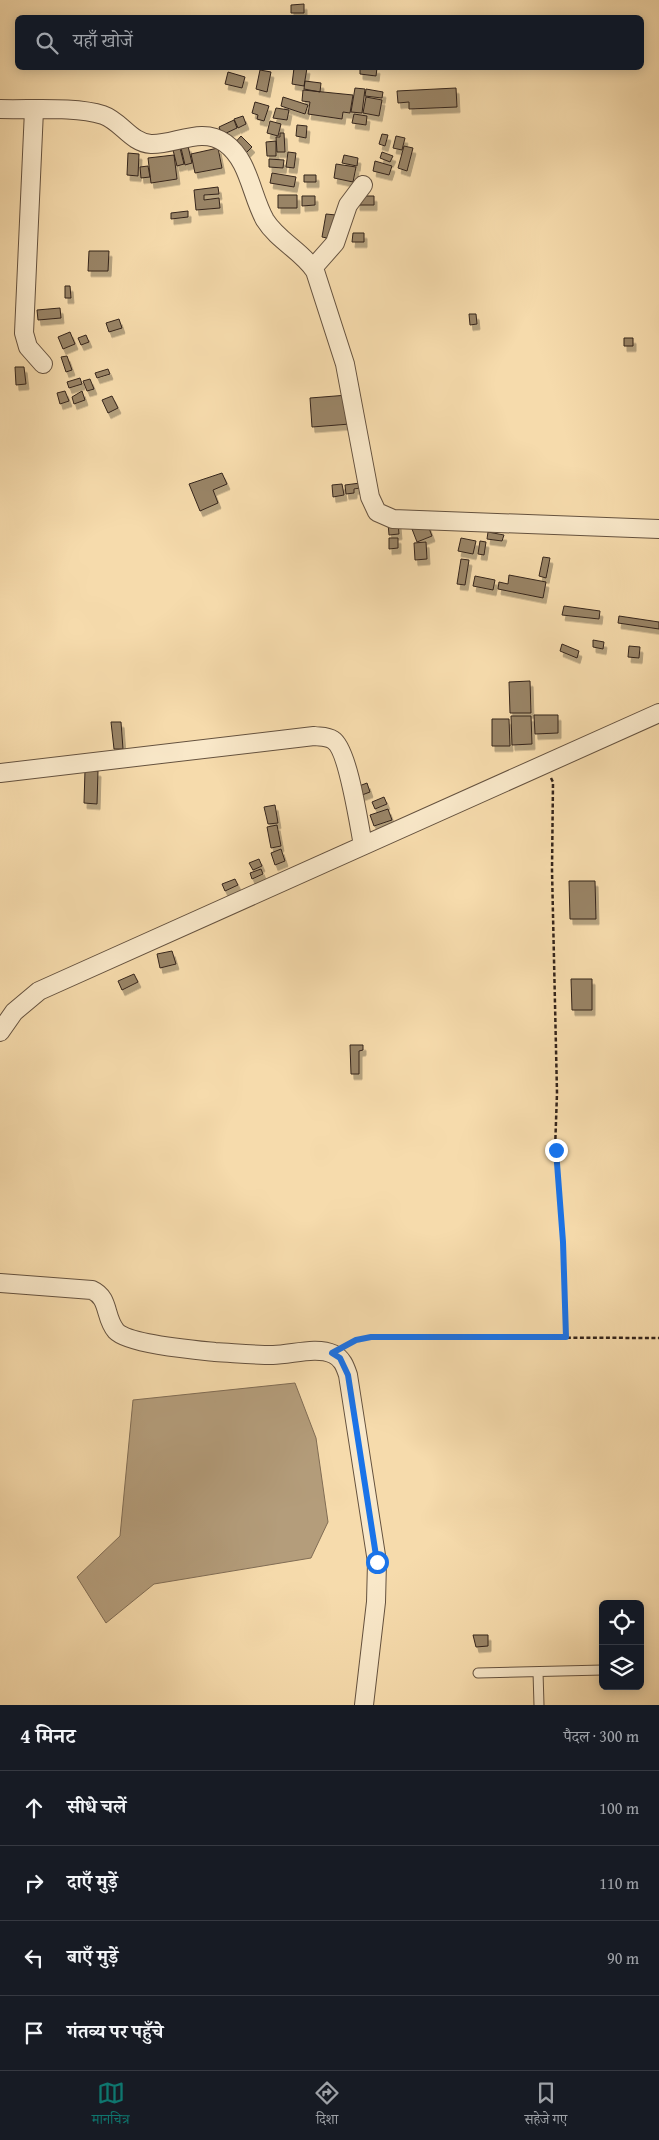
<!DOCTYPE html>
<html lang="hi">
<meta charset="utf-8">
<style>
body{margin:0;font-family:"Gentium Book Plus","Noto Serif Devanagari",serif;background:#242831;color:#f1f3f6}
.controls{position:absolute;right:15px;bottom:15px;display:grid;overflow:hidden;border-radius:8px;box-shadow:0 2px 12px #0003}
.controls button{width:45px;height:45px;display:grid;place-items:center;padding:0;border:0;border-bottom:1px solid #363941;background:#171b24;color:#f1f3f6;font:25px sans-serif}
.stop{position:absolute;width:15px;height:15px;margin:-11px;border:4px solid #1a73e8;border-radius:50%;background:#fff}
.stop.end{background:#1a73e8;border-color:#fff;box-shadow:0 1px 5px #0008}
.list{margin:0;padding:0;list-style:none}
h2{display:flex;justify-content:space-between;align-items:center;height:65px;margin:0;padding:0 20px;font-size:21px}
h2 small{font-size:16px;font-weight:400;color:#9ea1a6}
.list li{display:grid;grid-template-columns:32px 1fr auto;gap:15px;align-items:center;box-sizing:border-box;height:75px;padding:0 20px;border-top:1px solid #363941}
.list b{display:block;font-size:19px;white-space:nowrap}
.list em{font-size:16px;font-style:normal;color:#9ea1a6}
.icon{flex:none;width:28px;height:28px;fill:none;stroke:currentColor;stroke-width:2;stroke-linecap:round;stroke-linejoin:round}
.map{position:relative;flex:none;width:659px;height:1705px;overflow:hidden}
.search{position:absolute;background:#171b24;box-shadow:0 2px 12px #0003;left:15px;right:15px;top:15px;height:55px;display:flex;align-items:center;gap:12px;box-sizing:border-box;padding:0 18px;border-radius:8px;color:#9ea1a6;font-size:19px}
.sheet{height:365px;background:#171b24}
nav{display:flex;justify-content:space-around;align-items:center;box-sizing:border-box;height:70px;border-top:1px solid #363941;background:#171b24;font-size:14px;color:#9ea1a6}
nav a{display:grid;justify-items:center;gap:2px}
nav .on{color:#0f766e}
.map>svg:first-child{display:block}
.water{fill:#b49d7b;stroke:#816d55}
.building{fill:#998466;stroke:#35251b;filter:url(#shadow)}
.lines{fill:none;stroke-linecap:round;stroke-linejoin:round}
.lane-casing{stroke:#65523f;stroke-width:11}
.street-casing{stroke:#65523f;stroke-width:20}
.path{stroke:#35251b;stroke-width:2.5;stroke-dasharray:4 2.5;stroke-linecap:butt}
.lane{stroke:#f9e8c9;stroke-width:9}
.street{stroke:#f9e8c9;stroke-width:18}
.route{stroke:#1a73e8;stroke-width:6}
</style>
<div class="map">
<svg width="659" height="1705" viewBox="0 0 659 1705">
<defs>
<filter id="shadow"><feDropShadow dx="3" dy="5.5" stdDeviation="0" flood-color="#0004"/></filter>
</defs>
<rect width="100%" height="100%" fill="#f6dbac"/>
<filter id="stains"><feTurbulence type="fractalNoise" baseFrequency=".004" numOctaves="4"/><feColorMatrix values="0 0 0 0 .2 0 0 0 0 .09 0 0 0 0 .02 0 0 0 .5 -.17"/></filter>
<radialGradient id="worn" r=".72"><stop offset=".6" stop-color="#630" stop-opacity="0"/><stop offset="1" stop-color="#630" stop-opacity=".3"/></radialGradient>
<!-- water -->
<path class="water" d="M295 1383 316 1438 328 1522 311 1558 154 1584 106 1623 77 1577 120 1536 133 1400Z"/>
<!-- building -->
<path class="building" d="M304 4V13H291V5Z
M294 68H307L304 86 292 84Z
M360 68H377L376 76 360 74Z
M260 70 271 72 267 92 256 89Z
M228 72 245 77 242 88 225 84Z
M305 81 321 83 320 92 304 89Z
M355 88 365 89 362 113 351 112Z
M456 88 457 107 409 109V102L398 103 397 91Z
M366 89 383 92 382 98 365 96Z
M303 90 353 95 350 113 343 112 342 119 308 114 310 102 302 101Z
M283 97 308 105 305 114 281 106Z
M366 97 382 100 379 116 363 113Z
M255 102 269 106 264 121 257 119 258 115 252 113Z
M276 108 289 110 287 120 273 118Z
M354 114 367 116 366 125 352 123Z
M243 116 246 124 238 128 234 119Z
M234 120 237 128 222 135 219 127Z
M270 121 281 124 278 136 267 133Z
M297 125 307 126 306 138 296 136Z
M280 133H284L285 152H277L276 137H280Z
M382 134 388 135 385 146 379 144Z
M241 136 252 147 244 155 233 145Z
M396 136 405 138 402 150 393 148Z
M276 141V156H267L266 142Z
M179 144 184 164 177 166 172 146Z
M188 146 192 163 185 165 181 148Z
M404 146 413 148 407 171 398 168Z
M218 148 222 168 195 173 191 154Z
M288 152 296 153 294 168 286 167Z
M382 152 393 156 390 162 380 158Z
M128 153 139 154 138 176 127 175Z
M174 155 177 179 151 183 148 158Z
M344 155 358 158 357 166 342 163Z
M269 159 284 160 283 168 269 167Z
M375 161 392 166 389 175 373 171Z
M336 164 356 167 353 182 334 178Z
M148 166 150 177 141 178 140 167Z
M272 173 296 177 294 187 270 183Z
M304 175H316V182H304Z
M218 187 219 194 204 195V200L219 198 220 208 196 210 194 190Z
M278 195H297V208H278Z
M302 196H315V205L302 206Z
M357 196H374V205H357Z
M188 211V217L171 219V213Z
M326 214 336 215 332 239 322 237Z
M353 233H364V242H352Z
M89 251H109L108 271H88Z
M65 286H70L71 298H65Z
M60 308 61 318 38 320 37 310Z
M469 314H476L477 324 470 325Z
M119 319 122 328 109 332 106 323Z
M70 332 75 344 63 349 58 337Z
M86 335 89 342 81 345 78 338Z
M624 338H633V346H624Z
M67 356 72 370 66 372 61 357Z
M15 367H24L26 384 16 385Z
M108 369 110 374 97 378 95 373Z
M80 378 82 384 69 388 67 382Z
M90 379 94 389 87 391 83 381Z
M65 391 69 401 60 404 57 393Z
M82 391 85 400 74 404 72 397Z
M348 395 350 424 312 427 310 398Z
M112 396 118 408 108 413 102 400Z
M222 473 227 484 213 490 218 503 200 511 189 484Z
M360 483V488L354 489V493L346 494 345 485Z
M342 484 344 495 333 497 332 485Z
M388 523H398L399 534 389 535Z
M427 523 432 536 417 542 412 529Z
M488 532 504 535 502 541 487 539Z
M389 538H398V548L389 549Z
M461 538 476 541 473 554 458 551Z
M480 541 486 542 484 555 478 554Z
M426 542 427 559 415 560 414 543Z
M543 557 550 558 546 578 539 576Z
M461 559 469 560 465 585 457 584Z
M509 575 546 582 543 598 498 589 499 582 508 584Z
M475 576 495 580 493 590 473 586Z
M564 606 600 611 599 619 562 615Z
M619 616 659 622V629L618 623Z
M593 640 604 642 603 649 593 647Z
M562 644 579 651 577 658 560 651Z
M629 646 640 647 639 658 628 657Z
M530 681 531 713H510L509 682Z
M534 715H558V733L535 734Z
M511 716H531L532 744 512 745Z
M492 719H509L510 746H492Z
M111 722H121L123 749H114Z
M85 770 98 771 97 804 84 803Z
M367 783 370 792 362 795 359 786Z
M384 797 387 804 375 809 372 802Z
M275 805 278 823 268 824 264 807Z
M388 809 392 820 374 826 370 815Z
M277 825 281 846 271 848 267 827Z
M281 849 285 861 275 865 271 853Z
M259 859 262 866 253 870 249 863Z
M261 869 263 874 252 879 250 873Z
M235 879 238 885 225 891 222 884Z
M569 881H595L596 919H570Z
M172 951 176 964 160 968 157 954Z
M134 974 138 982 122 990 118 981Z
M571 979H592V1010H572Z
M350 1045H363V1050L359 1051V1074H351Z
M473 1635H488V1646L476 1647Z"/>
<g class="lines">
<!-- lane casing -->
<g class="lane-casing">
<path id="lane" d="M538 1672 539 1705
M478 1673 603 1670"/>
</g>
<!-- street casing -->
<g class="street-casing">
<path id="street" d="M0 109C30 110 75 106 103 115 121 121 131 143 151 144 175 145 202 126 225 143 249 160 251 195 265 220 278 241 302 251 315 271L345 364 370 497 377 512 393 519 659 529
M34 110 24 333 28 347 43 364
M313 268 335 243 348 205 363 185
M0 773 314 736C320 737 327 736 333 740 348 749 359 825 363 845
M0 1032 14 1012 39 991 659 713
M0 1283 92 1290C110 1298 104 1317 116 1331 128 1344 196 1350 215 1352 234 1353 254 1355 273 1355 291 1355 316 1346 333 1354 342 1358 345 1366 348 1375L377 1562 376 1602 364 1705"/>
</g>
<!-- path -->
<path class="path" d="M551 778 553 782 552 870 557 1093 555 1150 563 1242 566 1337
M347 1344 357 1340 371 1337 659 1338"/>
<!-- lane -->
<use href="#lane" class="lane"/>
<!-- street -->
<use href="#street" class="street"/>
</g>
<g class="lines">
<!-- route -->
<path class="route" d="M377 1562 348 1375 340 1358 332 1353 356 1340 371 1337H566L563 1242 556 1150"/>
</g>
<rect width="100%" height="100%" filter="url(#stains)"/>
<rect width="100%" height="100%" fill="url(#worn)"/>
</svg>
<div class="controls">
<button><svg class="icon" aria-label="locate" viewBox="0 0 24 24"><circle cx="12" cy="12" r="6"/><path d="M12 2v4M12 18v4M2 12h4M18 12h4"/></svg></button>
<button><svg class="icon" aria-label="layers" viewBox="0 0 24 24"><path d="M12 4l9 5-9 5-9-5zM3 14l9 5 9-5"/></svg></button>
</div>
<div class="stop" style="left:377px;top:1562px"></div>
<div class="stop end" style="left:556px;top:1150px"></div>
<div class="search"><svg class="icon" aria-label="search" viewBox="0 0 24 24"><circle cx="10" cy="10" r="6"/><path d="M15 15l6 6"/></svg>यहाँ खोजें</div>
</div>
<section class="sheet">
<h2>4 मिनट<small>पैदल · 300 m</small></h2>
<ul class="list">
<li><svg class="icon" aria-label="ahead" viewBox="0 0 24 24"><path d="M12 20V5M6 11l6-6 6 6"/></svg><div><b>सीधे चलें</b></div><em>100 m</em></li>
<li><svg class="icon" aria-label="right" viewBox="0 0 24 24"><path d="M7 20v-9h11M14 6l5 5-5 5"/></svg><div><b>दाएँ मुड़ें</b></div><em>110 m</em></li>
<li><svg class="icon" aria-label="left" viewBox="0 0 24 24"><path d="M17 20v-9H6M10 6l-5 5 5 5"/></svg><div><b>बाएँ मुड़ें</b></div><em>90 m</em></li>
<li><svg class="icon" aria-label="arrive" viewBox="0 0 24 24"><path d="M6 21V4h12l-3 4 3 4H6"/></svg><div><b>गंतव्य पर पहुँचे</b></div></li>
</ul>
</section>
<nav>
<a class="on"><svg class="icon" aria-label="map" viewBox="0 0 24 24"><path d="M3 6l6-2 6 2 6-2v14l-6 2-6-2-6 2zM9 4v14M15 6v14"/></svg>मानचित्र</a>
<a><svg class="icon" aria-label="directions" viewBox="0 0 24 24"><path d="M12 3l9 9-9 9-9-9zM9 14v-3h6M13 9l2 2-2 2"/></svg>दिशा</a>
<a><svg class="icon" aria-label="saved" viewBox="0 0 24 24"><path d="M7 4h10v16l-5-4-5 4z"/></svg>सहेजे गए</a>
</nav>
